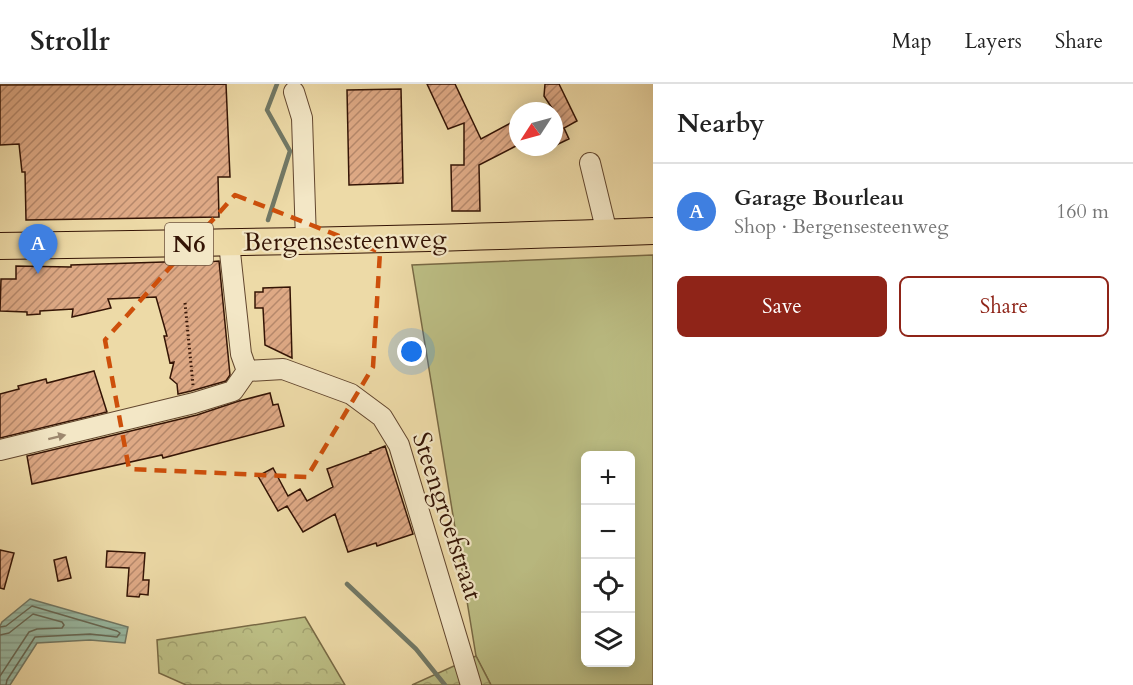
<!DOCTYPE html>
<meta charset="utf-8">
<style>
body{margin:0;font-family:Cardo,serif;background:#f2f2f2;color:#222}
.controls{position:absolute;right:18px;bottom:18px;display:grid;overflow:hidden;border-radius:9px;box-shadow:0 3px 15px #0003}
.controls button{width:54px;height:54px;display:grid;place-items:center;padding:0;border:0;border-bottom:2px solid #e0e0e0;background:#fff;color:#222;font:30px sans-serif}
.compass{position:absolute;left:509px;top:18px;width:54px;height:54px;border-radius:50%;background:#fff;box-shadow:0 3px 15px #0003;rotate:234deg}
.you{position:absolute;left:412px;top:268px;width:21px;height:21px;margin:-15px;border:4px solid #fff;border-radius:50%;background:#1a73e8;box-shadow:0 0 0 9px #1a73e833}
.badge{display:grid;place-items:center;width:39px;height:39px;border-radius:50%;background:#8f2418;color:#fff;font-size:20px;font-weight:700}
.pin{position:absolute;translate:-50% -50px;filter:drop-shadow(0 2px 3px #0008)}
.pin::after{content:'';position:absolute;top:32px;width:21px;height:18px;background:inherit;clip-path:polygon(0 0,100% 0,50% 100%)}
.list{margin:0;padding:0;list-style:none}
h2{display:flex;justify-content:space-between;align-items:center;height:78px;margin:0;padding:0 24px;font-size:26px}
h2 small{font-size:20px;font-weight:400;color:#767676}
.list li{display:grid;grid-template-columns:39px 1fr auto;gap:18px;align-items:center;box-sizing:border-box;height:96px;padding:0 24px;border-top:2px solid #e0e0e0}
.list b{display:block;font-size:22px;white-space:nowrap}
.list p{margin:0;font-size:20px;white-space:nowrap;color:#767676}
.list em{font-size:20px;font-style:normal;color:#767676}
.actions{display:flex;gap:12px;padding:18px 24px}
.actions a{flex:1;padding:14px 0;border:2px solid #8f2418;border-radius:9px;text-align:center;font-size:21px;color:#8f2418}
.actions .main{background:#8f2418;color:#fff}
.icon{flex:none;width:33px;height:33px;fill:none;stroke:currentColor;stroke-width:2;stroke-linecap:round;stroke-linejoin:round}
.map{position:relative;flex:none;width:653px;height:601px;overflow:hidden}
header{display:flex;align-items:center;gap:36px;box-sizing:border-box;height:84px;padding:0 30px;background:#fff;border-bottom:2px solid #e0e0e0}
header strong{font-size:28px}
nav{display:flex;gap:33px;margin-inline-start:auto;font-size:21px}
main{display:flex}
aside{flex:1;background:#fff}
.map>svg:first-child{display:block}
.grass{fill:#bcbe84;stroke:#786944;stroke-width:1.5;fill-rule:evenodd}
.forest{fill:url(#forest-crowns);stroke:#786944;stroke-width:1.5}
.water{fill:url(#water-rules);stroke:#717865;stroke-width:1.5}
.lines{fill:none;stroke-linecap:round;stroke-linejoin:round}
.shore{stroke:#666855;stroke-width:1.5}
.stream{stroke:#717865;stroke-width:4.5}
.building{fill:url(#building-hatch);stroke:#341405;stroke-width:1.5}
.minor-casing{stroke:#62462e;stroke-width:22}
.major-casing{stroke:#341405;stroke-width:28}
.path{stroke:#341405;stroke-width:3;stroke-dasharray:1.5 3;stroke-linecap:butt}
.minor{stroke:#f3e7c6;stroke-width:20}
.major{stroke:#eddaa7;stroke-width:26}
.oneway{fill:#9d886f}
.marked{fill:none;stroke:#cd4f0b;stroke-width:4.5;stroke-dasharray:12 8;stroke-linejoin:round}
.labels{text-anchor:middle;stroke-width:4.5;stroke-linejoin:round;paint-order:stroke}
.shield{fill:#f3e7c6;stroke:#6d533f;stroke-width:1.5}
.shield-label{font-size:24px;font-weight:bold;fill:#341405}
.street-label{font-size:26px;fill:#341405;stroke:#f3e7c6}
</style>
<header>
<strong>Strollr</strong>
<nav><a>Map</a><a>Layers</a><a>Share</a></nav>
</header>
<main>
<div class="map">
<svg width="653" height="601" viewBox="0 0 653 601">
<defs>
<pattern id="forest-crowns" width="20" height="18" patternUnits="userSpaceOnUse" patternTransform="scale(1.5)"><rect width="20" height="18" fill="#bcbe84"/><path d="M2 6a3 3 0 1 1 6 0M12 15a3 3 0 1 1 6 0" fill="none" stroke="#a2a270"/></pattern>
<pattern id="water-rules" width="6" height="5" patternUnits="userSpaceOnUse" patternTransform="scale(1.5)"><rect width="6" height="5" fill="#99bba5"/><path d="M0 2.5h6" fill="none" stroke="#84a08d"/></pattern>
<pattern id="building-hatch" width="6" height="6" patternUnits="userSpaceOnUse" patternTransform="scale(1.5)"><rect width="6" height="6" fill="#dea985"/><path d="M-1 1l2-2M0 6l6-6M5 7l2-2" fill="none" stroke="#b5886b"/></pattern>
</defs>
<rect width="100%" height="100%" fill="#eddaa7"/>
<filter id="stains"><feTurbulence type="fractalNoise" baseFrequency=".00333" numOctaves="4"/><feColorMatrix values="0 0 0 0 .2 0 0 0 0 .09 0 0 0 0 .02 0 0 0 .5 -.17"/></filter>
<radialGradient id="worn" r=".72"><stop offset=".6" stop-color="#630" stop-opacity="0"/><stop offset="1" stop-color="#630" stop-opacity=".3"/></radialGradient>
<!-- grass -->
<path class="grass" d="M653 171V601H491L476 572 412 181ZM586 372H630V578H586Z"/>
<!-- forest -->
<path class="forest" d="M305 533 345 601H186L159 589 157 556Z
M476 572 491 601H412Z"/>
<!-- water -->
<path class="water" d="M30 515 128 543 125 559 90 556 37 559 10 601H0V542L2 538Z"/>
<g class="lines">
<!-- shore -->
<path class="shore" d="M0 543 6 542 32 522 117 547 120 549 117 553 90 550 35 553 7 596 6 601
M0 551 9 549 33 530 62 538 64 541 62 544 37 545 29 548 0 592"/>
<!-- stream -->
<path class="stream" d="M268 136 290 67 267 26 277 0
M347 500 416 565 445 601"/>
</g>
<!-- building -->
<path class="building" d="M226 0 230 93H218L219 133 26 136 25 88H22L19 60 0 61V1Z
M427 0H455L481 55 518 35V61L479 81 480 127H452L451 81H464V39L448 45Z
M545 0H559L577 37 564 44 569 55 554 62V27L544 12Z
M401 5 403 99 349 101 347 6Z
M195 177V179L219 177 230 291 226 297 191 307 178 310 177 300 170 294 174 278 170 279 164 252H167L156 213 108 215 111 224 72 233 73 225 40 227V230L27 231V228L0 227 1 195H16V182L71 183V181Z
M290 203 292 274 265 261 263 224H255V208H263V204Z
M94 287 107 328 0 354V310L19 305 18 302 46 295 47 299Z
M270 309 273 321 278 320 284 342 163 374 162 371 32 400 27 372 197 331 239 317Z
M385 362 413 450 377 462 376 459 348 468 335 430 303 448 287 422 278 427 258 392 273 384 288 412 300 405 307 417 333 403 327 385 371 369 370 368Z
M0 466 14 469 4 505 0 504Z
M107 467 145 469 143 496H149L148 511 140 510 139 513 127 512 129 484 106 483Z
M66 473 71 494 58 497 54 476Z"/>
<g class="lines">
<!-- minor casing -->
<g class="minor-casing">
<path id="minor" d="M294 8 302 34 306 156
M590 79 607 149
M229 159 241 270 247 287
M247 287 283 285 351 310 382 333 399 361 471 601
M0 366 194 319 233 307 247 287"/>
</g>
<!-- major casing -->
<g class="major-casing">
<path id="major" d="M0 162C218 159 435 155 653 147"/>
</g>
<!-- path -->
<path class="path" d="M185 219 193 301"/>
<!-- minor -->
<use href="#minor" class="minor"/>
<!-- major -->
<use href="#major" class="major"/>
</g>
<!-- one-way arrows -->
<defs><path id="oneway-solid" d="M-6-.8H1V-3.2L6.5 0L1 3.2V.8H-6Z" transform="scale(1.5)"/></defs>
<use class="oneway" href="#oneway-solid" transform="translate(57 353) rotate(-14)"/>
<!-- marked area -->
<path class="marked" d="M235 111 380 168 373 283 307 393 129 385 105 256Z"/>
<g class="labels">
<!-- shield labels -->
<rect class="shield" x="165" y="139" width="48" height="42" rx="4.5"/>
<g class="shield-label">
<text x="189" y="168">N6</text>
</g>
<!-- street labels -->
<g class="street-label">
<text transform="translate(345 156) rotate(-1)" y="9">Bergensesteenweg</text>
<text transform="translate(448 432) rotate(72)" y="9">Steengroefstraat</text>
</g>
</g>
<rect width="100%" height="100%" filter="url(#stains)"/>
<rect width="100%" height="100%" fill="url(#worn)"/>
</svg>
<div class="controls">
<button>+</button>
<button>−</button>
<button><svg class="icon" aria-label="locate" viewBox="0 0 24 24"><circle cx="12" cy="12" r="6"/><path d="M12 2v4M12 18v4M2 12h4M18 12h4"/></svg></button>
<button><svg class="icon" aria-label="layers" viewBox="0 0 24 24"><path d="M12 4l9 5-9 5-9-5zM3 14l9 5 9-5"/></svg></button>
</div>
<svg class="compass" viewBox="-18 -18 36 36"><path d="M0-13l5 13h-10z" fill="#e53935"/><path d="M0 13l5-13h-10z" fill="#767676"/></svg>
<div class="you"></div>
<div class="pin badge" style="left:38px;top:190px;background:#3f7fe0">A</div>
</div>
<aside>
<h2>Nearby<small></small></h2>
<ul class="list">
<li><span class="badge" style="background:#3f7fe0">A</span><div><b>Garage Bourleau</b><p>Shop · Bergensesteenweg</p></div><em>160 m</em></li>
</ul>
<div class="actions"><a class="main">Save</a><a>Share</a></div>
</aside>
</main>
